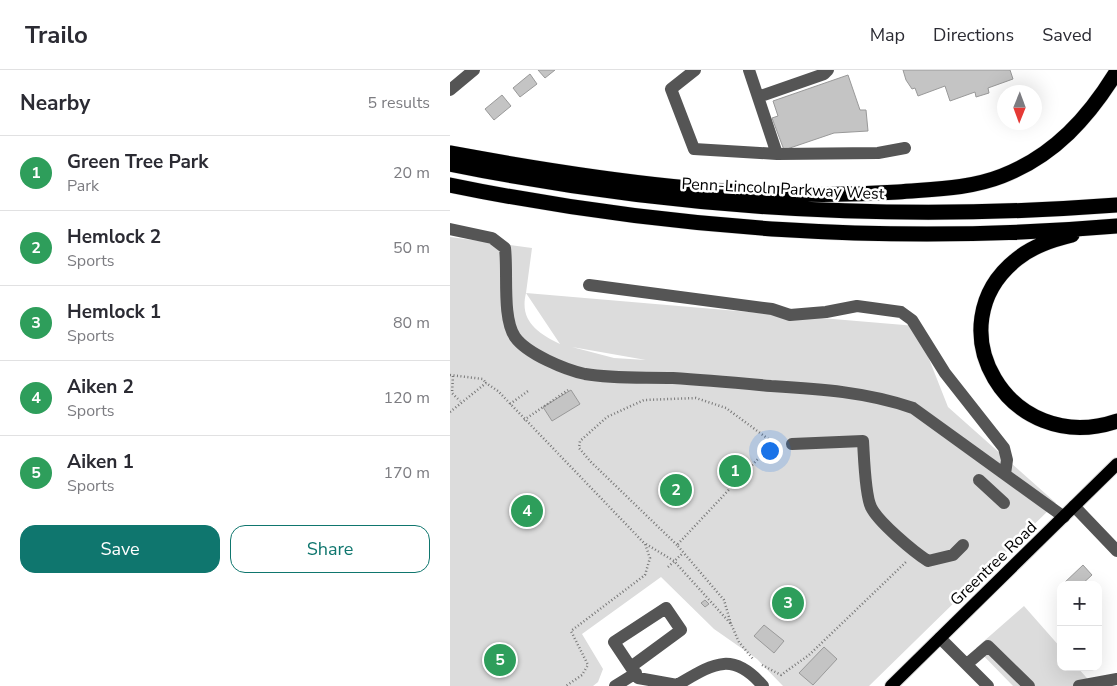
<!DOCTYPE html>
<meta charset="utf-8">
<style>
body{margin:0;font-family:"Nunito Sans",sans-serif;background:#f7f7f7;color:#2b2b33}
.controls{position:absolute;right:15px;bottom:15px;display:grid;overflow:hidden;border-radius:10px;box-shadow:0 5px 20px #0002}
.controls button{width:45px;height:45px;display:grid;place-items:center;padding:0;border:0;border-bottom:1px solid #e1e1e2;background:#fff;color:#2b2b33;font:25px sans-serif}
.compass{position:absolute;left:547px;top:15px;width:45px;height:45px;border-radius:50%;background:#fff;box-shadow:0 5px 20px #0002;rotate:181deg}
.you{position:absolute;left:319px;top:380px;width:18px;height:18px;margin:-12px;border:4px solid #fff;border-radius:50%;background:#1a73e8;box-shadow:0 0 0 8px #1a73e833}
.badge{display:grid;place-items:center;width:32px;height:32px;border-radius:50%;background:#0f766e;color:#fff;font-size:16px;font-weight:700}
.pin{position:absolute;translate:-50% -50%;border:2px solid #fff;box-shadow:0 1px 5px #0006}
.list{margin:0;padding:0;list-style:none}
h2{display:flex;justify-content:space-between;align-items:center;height:65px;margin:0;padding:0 20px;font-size:21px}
h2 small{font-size:16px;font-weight:400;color:#7c7c81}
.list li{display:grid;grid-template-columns:32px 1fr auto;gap:15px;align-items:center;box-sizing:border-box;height:75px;padding:0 20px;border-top:1px solid #e1e1e2}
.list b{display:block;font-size:19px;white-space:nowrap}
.list p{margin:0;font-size:16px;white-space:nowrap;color:#7c7c81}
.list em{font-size:16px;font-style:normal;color:#7c7c81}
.actions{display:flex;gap:10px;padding:15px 20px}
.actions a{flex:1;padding:11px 0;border:1px solid #0f766e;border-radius:15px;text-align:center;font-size:18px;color:#0f766e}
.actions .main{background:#0f766e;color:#fff}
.map{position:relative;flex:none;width:667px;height:616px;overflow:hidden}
header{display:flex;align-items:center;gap:30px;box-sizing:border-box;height:70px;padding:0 25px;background:#fff;border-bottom:1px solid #e1e1e2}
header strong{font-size:24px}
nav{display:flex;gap:28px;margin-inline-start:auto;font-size:18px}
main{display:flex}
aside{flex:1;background:#fff}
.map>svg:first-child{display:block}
.green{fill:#dcdcdc;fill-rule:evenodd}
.building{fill:#c4c4c4;stroke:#999}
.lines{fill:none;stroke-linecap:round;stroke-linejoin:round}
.major-casing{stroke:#dbdbdb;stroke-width:14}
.highway-casing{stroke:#dbdbdb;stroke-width:16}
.path{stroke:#777;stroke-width:2.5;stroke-dasharray:1 2.5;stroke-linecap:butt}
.minor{stroke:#555;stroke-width:12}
.major{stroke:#000;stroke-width:12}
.highway{stroke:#000;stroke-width:15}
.labels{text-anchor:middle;stroke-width:5;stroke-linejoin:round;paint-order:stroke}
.street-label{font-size:16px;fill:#000;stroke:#fff}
</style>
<header>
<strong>Trailo</strong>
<nav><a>Map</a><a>Directions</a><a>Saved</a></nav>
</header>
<main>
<aside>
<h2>Nearby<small>5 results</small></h2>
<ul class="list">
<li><span class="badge" style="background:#2e9e5b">1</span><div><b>Green Tree Park</b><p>Park</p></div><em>20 m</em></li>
<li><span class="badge" style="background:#2e9e5b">2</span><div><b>Hemlock 2</b><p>Sports</p></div><em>50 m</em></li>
<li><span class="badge" style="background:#2e9e5b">3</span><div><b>Hemlock 1</b><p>Sports</p></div><em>80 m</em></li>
<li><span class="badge" style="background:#2e9e5b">4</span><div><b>Aiken 2</b><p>Sports</p></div><em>120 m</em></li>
<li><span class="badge" style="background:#2e9e5b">5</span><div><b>Aiken 1</b><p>Sports</p></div><em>170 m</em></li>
</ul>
<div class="actions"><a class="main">Save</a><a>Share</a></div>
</aside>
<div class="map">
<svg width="667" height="616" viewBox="0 0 667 616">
<rect width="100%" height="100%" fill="#fff"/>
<!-- green -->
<path class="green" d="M0 167 82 178 76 223 466 256 498 337 606 433 419 616H333L307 589 264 559 211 507 132 564 153 599 148 612 143 616H0ZM76 223 110 274C88 263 69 251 76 223ZM122 277 196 290 164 288Z
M574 536 611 578V597H627L644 616H563L526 578Z"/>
<!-- building -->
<path class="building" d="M88 0H105L95 8Z
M453 0H560L563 9 538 18 539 23 526 27 525 22 500 31 495 16 468 26 465 18 462 19 456 10Z
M80 4 87 14 70 27 63 18Z
M398 5 410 40H416L418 61 384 63 334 80 322 48 328 46 323 31Z
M52 25 61 36 44 50 35 39Z
M121 320 130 334 102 351 93 337Z
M633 495 642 505 631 515H612Z
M255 530 259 534 255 537 251 533Z
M314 555 334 571 324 583 304 566Z
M374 577 387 589 363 615 349 603Z"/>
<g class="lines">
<!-- major casing -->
<g class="major-casing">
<path id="major" d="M441 616 667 394"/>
</g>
<!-- highway casing -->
<g class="highway-casing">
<path id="highway" d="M0 83C147 110 298 132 448 122 483 119 519 119 552 106 604 86 639 47 667 1
M0 94C220 139 443 152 667 135
M0 115C218 160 445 175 667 156
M622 165C602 170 583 176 567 189 483 255 558 388 667 351"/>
</g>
<!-- path -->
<path class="path" d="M0 305 33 309 36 313
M3 306 2 323 10 331
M60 334 78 321
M0 342 36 313 48 321 195 474 200 488 195 505 121 561 138 595 132 605 116 616
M74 350 118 320
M196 474 224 491 281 554 289 572 303 589
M227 475 141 392 129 378 130 371 157 347 194 330 246 328 276 338 321 371V375L227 475 274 530 281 554
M218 497 233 483
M312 595 331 605 359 585 457 491"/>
<!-- minor -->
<path class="minor" d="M245 0 221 19 244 79 327 84
M299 0 327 84 428 83 455 78
M0 20 24 0
M308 27 374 4 378 0
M0 159 42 168 55 178C58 203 52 248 65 267 77 284 116 300 135 304 164 309 194 307 223 308 255 310 288 313 321 316 370 319 417 322 463 338L614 447
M139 215 322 239 340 245 376 242 407 236 451 242 462 250 495 303 554 378 557 390 555 404
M342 374 413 371C414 386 415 425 421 437 428 452 464 482 478 491L503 485 513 475
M529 410 554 433
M624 436 667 481
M490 568 538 616
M517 594 538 576 579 616
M182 596 231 560 216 538 164 572 188 608 227 615C263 594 282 580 313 616
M165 616 186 603
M629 616 667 609"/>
<!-- major -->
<use href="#major" class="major"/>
<!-- highway -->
<use href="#highway" class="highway"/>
</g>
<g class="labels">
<!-- street labels -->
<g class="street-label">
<text transform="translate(333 118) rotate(3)" y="6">Penn-Lincoln Parkway West</text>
<text transform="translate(543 493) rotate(-44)" y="6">Greentree Road</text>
</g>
</g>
</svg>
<div class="controls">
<button>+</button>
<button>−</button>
</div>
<svg class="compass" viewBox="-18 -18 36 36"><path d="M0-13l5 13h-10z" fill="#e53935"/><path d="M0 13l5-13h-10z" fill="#7c7c81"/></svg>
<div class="you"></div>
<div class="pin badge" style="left:285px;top:401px;background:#2e9e5b">1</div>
<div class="pin badge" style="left:226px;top:420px;background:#2e9e5b">2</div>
<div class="pin badge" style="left:338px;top:533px;background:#2e9e5b">3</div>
<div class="pin badge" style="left:77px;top:441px;background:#2e9e5b">4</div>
<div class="pin badge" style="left:50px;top:590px;background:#2e9e5b">5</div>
</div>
</main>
